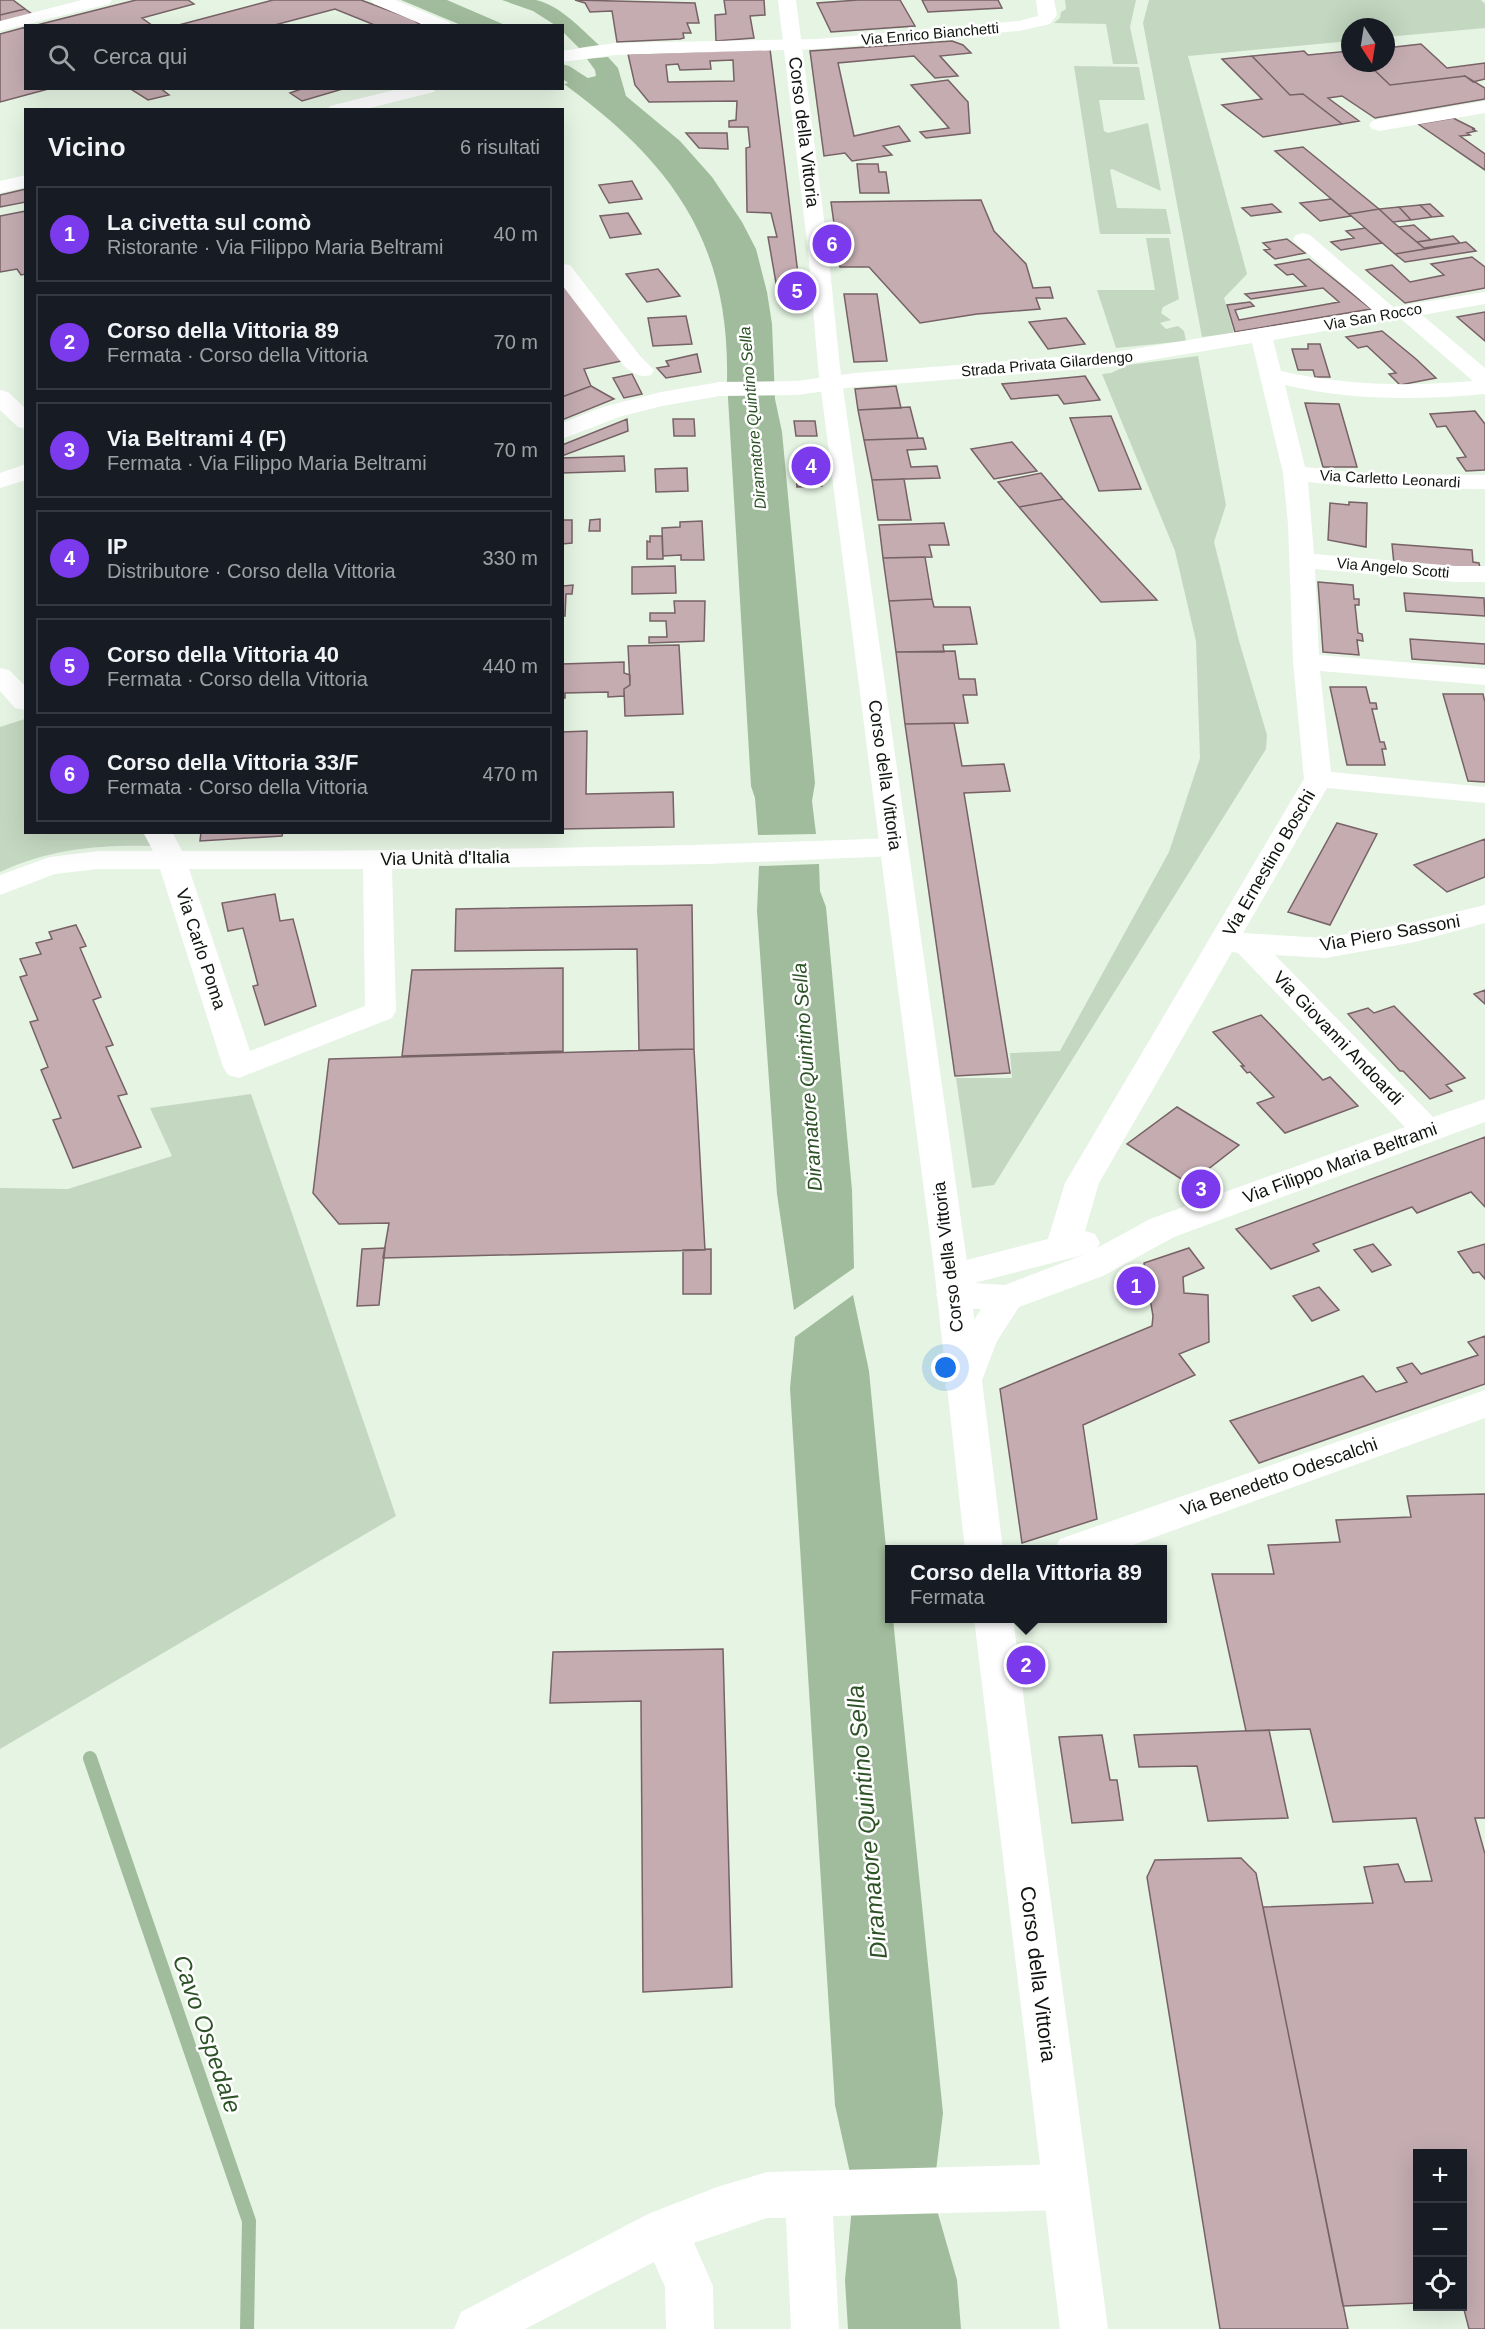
<!DOCTYPE html>
<html lang="it">
<meta charset="utf-8">
<style>
body{margin:0;font-family:Arial,sans-serif;background:#242831;color:#f1f3f6}
.controls{position:absolute;right:18px;bottom:18px;display:grid;overflow:hidden;border-radius:0px;box-shadow:0 6px 24px #0002}
.controls button{width:54px;height:54px;display:grid;place-items:center;padding:0;border:0;border-bottom:2px solid #363941;background:#171b24;color:#f1f3f6;font:30px sans-serif}
.compass{position:absolute;left:1341px;top:18px;width:54px;height:54px;border-radius:50%;background:#171b24;box-shadow:0 6px 24px #0002;rotate:168deg}
.you{position:absolute;left:946px;top:1368px;width:21px;height:21px;margin:-15px;border:4px solid #fff;border-radius:50%;background:#1a73e8;box-shadow:0 0 0 9px #1a73e833}
.badge{display:grid;place-items:center;width:39px;height:39px;border-radius:50%;background:#7c3aed;color:#fff;font-size:20px;font-weight:700}
.pin{position:absolute;translate:-50% -50%;border:3px solid #fff;box-shadow:0 2px 6px #0006}
.popup{position:absolute;left:885px;top:1545px;width:282px;height:78px;box-sizing:border-box;display:grid;place-content:center;border-radius:0px;background:#171b24;filter:drop-shadow(0 2px 4px #0005);font-size:20px;white-space:nowrap;color:#9ea1a6}
.popup b{font-size:22px;color:#f1f3f6}
.popup::after{content:'';position:absolute;left:50%;top:100%;margin-left:-12px;border:12px solid transparent;border-top-color:#171b24}
.list{margin:0;padding:0;list-style:none}
h2{display:flex;justify-content:space-between;align-items:center;height:78px;margin:0;padding:0 24px;font-size:26px}
h2 small{font-size:20px;font-weight:400;color:#9ea1a6}
.list li{display:grid;grid-template-columns:39px 1fr auto;gap:18px;align-items:center;box-sizing:border-box;height:96px;margin:0 12px 12px;padding:0 12px;border:2px solid #363941;border-radius:0px}
.list b{display:block;font-size:22px;white-space:nowrap}
.list p{margin:0;font-size:20px;white-space:nowrap;color:#9ea1a6}
.list em{font-size:20px;font-style:normal;color:#9ea1a6}
.icon{flex:none;width:33px;height:33px;fill:none;stroke:currentColor;stroke-width:2;stroke-linecap:round;stroke-linejoin:round}
.map{position:relative;flex:none;width:1485px;height:2329px;overflow:hidden}
.search{position:absolute;background:#171b24;box-shadow:0 6px 24px #0002;left:24px;top:24px;width:540px;height:66px;display:flex;align-items:center;gap:15px;box-sizing:border-box;padding:0 21px;border-radius:0px;color:#9ea1a6;font-size:22px}
.panel{position:absolute;background:#171b24;box-shadow:0 6px 24px #0002;left:24px;top:108px;width:540px;height:726px;border-radius:0px}
.map>svg:first-child{display:block}
.green{fill:#c4d8c1}
.water{fill:#a1bc9c}
.lines{fill:none;stroke-linecap:round;stroke-linejoin:round}
.stream{stroke:#a1bc9c;stroke-width:14}
.canal{fill:#a1bc9c;fill-rule:evenodd}
.building{fill:#c4acb1;stroke:#776266;stroke-width:1.5;fill-rule:evenodd}
.minor{fill:#fff;fill-rule:evenodd}
.major{fill:#fff;fill-rule:evenodd}
.labels{text-anchor:middle;stroke-width:5;stroke-linejoin:round;paint-order:stroke}
.far-street-label{font-size:15px;fill:#10150f;stroke:#fff}
.far-water-label{font-size:16px;font-style:italic;fill:#2c5226;stroke:#fff}
.street-label{font-size:18px;fill:#10150f;stroke:#fff}
.water-label{font-size:20px;font-style:italic;fill:#2c5226;stroke:#fff}
.near-street-label{font-size:21px;fill:#10150f;stroke:#fff}
.near-water-label{font-size:24px;font-style:italic;fill:#2c5226;stroke:#fff}
</style>
<div class="map">
<svg width="1485" height="2329" viewBox="0 0 1485 2329">
<rect width="100%" height="100%" fill="#e5f4e3"/>
<!-- green -->
<path class="green" d="M1065 0H1136L1130 27 1138 64H1113L1106 24 1054 23 1060 18 1061 12 1066 9Z
M1149 0H1481L1485 4V28L1386 37V27H1350V41L1188 56 1247 274 1224 298 1234 333 1202 337 1143 23Z
M1074 66 1139 67 1145 100H1099L1104 131 1108 133 1148 123 1161 191 1112 169 1110 170 1117 208 1166 209 1171 234H1100Z
M1146 238H1169L1179 299 1163 307 1161 313 1171 320 1160 323 1166 329 1178 326 1184 331 1186 341 1116 348 1097 290H1155Z
M1198 356 1226 505 1214 542 1239 641 1267 735 1266 749 994 1185 972 1188 956 1078H1012L1010 1053 1060 1051 1169 852 1200 758 1196 641 1175 551 1102 374 1111 373 1128 365Z
M25 719 26 832 146 833 151 846C97 845 50 849 0 872V727Z
M251 1094 396 1516 0 1749V1188L68 1189 172 1156 150 1108Z"/>
<!-- water -->
<path class="water" d="M401 0H447L505 25H461Z
M502 0C513 0 526 0 536 0 561 6 581 29 599 45L579 48 563 32 562 26 555 25 533 11Z
M608 57 618 68 626 96 680 141 712 177 742 222 756 249 767 292 772 324 775 399 782 432 815 783 812 801 816 834 758 835 755 798 751 786 727 381C730 242 672 163 564 84L596 76 595 70 587 59Z
M819 864 820 891 826 907 852 1190 854 1268 794 1310 777 1194 757 911 759 866Z
M853 1295 869 1371 889 1579 890 1618 893 1619 943 2113 935 2179 852 2182 835 2105 790 1388 795 1337Z
M935 2203 957 2280 961 2329H848L845 2280 852 2207Z"/>
<g class="lines">
<!-- stream -->
<path class="stream" d="M90 1758 249 2221 247 2329"/>
<!-- canal -->
<path class="canal" d="M562 64 569 66 625 102 628 106 625 110H611L562 79Z"/>
</g>
<!-- building -->
<path class="building" d="M0 0H13L25 9 0 15Z
M136 0H188L194 4 142 18 153 26H33Z
M273 0H361L412 19 423 26H377L335 9 271 26H175Z
M575 0 695 3 699 23H687L691 33H683L684 38 680 39 617 42 612 11 590 12 585 3Z
M724 0H764L765 15 750 16 754 38 716 41 715 15 726 14Z
M858 0H900L915 26 831 32 817 3Z
M922 0H998L1002 8 928 12Z
M25 9 32 14 0 22V15Z
M26 27V88H52L0 102V34Z
M952 41 963 45 971 53 940 56 958 76 935 78 914 56 838 63 854 136 899 126 910 141 883 146 892 155 852 161 845 153 824 156 810 51Z
M1421 44 1447 68 1485 63V79L1473 82 1465 76 1390 85 1367 63H1386V48Z
M770 49 782 144 799 282 776 283 768 237H777L771 213 747 212 746 148 750 147 748 127H729V121L736 120 737 101 649 102 635 85 628 54ZM733 60 734 81 668 82 666 65 678 64 680 70 711 69 710 61Z
M1304 51 1308 55 1350 51V63H1367L1390 85 1465 76 1485 88V99L1375 118 1342 96 1328 98 1359 121 1342 124 1303 94 1290 95 1252 56Z
M1252 56 1290 95 1303 94 1342 124 1263 137 1222 105 1262 99 1222 59Z
M948 80 968 102 970 133 926 138 920 132 949 128 911 85Z
M129 88H160L169 95 148 100Z
M304 88H346L302 101 290 93Z
M1453 118 1475 129H1472L1476 131 1467 133 1470 135 1460 136 1485 154V170L1418 124Z
M686 133H727L728 149 699 148Z
M1303 147 1379 209 1349 214 1275 151Z
M857 164H878L879 172H886L889 193H860Z
M632 181 642 199 609 203 599 185Z
M26 189V202L0 207V195Z
M1331 199 1351 216 1320 221 1300 203Z
M981 200 994 231 1026 264 1033 288 1050 287 1053 298H1036L1040 309 977 314 920 323 869 267H840L831 202Z
M1272 204 1281 212 1251 216 1242 208Z
M1430 204 1443 216 1432 217 1420 205Z
M1420 205 1432 217 1411 220 1399 207Z
M1399 207 1411 220 1393 222 1379 209Z
M1379 209 1393 222 1425 249 1395 254 1349 214Z
M26 211V274L21 275 17 269 0 272V216Z
M628 213 641 234 610 238 600 216Z
M1414 225 1431 240 1417 242 1399 227Z
M1365 228 1382 243 1341 250 1331 242 1354 238 1346 231Z
M1453 236 1460 243 1424 248 1417 242Z
M1287 239 1305 253 1275 259 1264 250 1270 249 1263 243Z
M1466 242 1476 251 1405 262 1395 254Z
M1472 257 1485 267V288L1405 303 1366 270 1392 265 1410 282 1444 275 1431 264Z
M1309 259 1371 309 1235 332 1227 305 1250 302 1254 306 1235 310 1239 320 1339 302 1323 288 1251 299 1245 294 1306 286 1293 274 1287 275 1275 265Z
M658 269 680 296 647 302 626 274Z
M562 277 626 360 584 369 591 386 562 397Z
M844 294H877L887 361 854 362Z
M1485 312V341L1457 317Z
M686 316 692 344 653 346 648 318Z
M1066 318 1085 344 1048 349 1029 322Z
M1382 331 1416 359 1436 378 1400 385 1389 374 1396 373 1367 346 1358 348 1346 337Z
M1308 344H1320L1330 377H1315L1313 370H1298L1292 349H1308Z
M697 354 701 372 666 378 657 368 669 366 666 361Z
M632 374 642 394 624 398 613 378Z
M1085 376 1100 400 1064 404 1058 395 1011 399 1002 384Z
M591 386 614 399 562 420V397Z
M896 386 901 408 858 410 855 389Z
M1305 403 1339 404 1357 467H1323Z
M910 407 918 438 864 440 858 410Z
M1475 411 1485 424V470L1466 471 1457 458 1466 457 1446 426 1437 427 1430 414Z
M1111 416 1141 489 1099 491 1070 418Z
M627 419 628 431 562 456V445Z
M673 419H694L695 436H674Z
M794 421H815L817 436H796Z
M923 438 926 449 907 450 911 467 937 466 940 478 872 480 864 440Z
M1012 442 1037 471 994 479 971 449Z
M624 456 625 471 562 473V458Z
M687 468 688 491 656 492 655 469Z
M821 473 822 486 797 487 796 474Z
M1041 473 1063 499 1019 507 998 482Z
M904 479 911 520H878L872 480Z
M562 493 563 520H572V543L562 544Z
M1063 499 1157 600 1101 602 1019 507Z
M1349 502 1367 503 1366 547 1328 540 1330 503 1349 505Z
M600 519V531H589L590 520Z
M702 521 704 560H681V555L663 556 662 528 680 527V522Z
M944 523 949 545H929L932 557 883 558 879 525Z
M650 536H662L663 559H647V541L650 542Z
M1392 544 1472 550 1473 562 1479 563 1481 573 1394 564Z
M925 557 932 599 889 601 883 558Z
M675 566 676 593 632 594V567Z
M562 568 563 586 573 585 572 594H566L565 616H562Z
M1318 582 1353 585 1354 599H1359V605H1355L1358 633 1362 634 1363 641 1357 640 1359 655 1323 652Z
M1404 593 1484 598 1485 616 1406 611Z
M932 599 934 607H970L977 644 943 645 944 652H896L889 601Z
M674 601H705L704 641 649 643V637H667L666 621H650V613H675Z
M1410 639 1485 644V664L1412 659Z
M679 645 683 714 625 716 624 689 630 685 628 646Z
M955 651 959 679H975L977 695H963L968 723 905 724 896 652Z
M624 662V673L630 675V685L624 689V696L608 697V692L565 693V698H562V664Z
M1330 687H1366L1370 703H1376L1377 709H1372L1380 742H1384L1386 749H1382L1385 765H1347Z
M1443 694H1483L1485 702V782L1468 781Z
M954 723 962 766 1004 764 1010 791 964 793 1010 1073 955 1076 905 724Z
M587 731 586 794 673 792 674 827 562 829V732Z
M1337 823 1377 834 1330 925 1288 912Z
M201 832H283L282 836 200 841Z
M1485 839V877L1447 892 1414 865Z
M275 894 280 921 293 919 316 1006 265 1025 253 986 258 985 243 928 228 931 222 903Z
M692 905 694 1049 639 1050 637 949 455 951 456 909Z
M76 925 86 946 80 948 101 997 93 1000 113 1045 106 1047 127 1094 118 1096 141 1147 73 1168 53 1120 61 1118 41 1070 48 1067 30 1022 38 1020 20 977 27 975 20 959 41 954 36 943 52 939 49 932Z
M563 968V1051L402 1056 412 970Z
M1485 990V1004L1474 994Z
M1394 1006 1465 1078 1446 1085 1452 1091 1430 1099 1403 1071H1400L1348 1014 1368 1008 1374 1013Z
M1261 1015 1323 1080 1330 1077 1358 1106 1285 1133 1257 1103 1274 1097 1250 1072 1247 1073 1241 1066H1244L1213 1032Z
M694 1049 705 1250 383 1258 389 1223 339 1224 313 1193 329 1059Z
M1177 1107 1239 1145 1189 1184 1127 1144Z
M1485 1137V1207L1471 1192 1417 1213 1412 1207 1313 1244 1319 1251 1271 1269 1236 1229Z
M1373 1244 1391 1265 1372 1272 1354 1250Z
M1485 1244V1279L1479 1272 1473 1273 1458 1252Z
M385 1248 379 1305 357 1306 362 1249Z
M1189 1248 1204 1268 1183 1277 1184 1293 1208 1295 1209 1342 1179 1354 1195 1375 1083 1425 1097 1519 1022 1543 1000 1389 1152 1326 1153 1316 1144 1263Z
M711 1249V1294H683V1250Z
M1319 1287 1339 1310 1312 1321 1293 1296Z
M1485 1336V1384L1259 1463 1230 1421 1363 1376 1376 1392 1407 1382 1397 1368 1412 1363 1421 1374 1478 1355 1468 1342Z
M1485 1494V1818H1475L1485 1854V2329H1469L1462 2302V2154H1418V2303L1343 2306 1263 1907 1373 1903 1364 1867 1398 1864 1405 1882 1432 1881 1416 1818 1333 1822 1310 1729 1246 1731 1212 1574H1274L1268 1545 1340 1542 1336 1520 1411 1517 1407 1496Z
M723 1649 732 1987 643 1992 641 1701 550 1703 553 1652Z
M1269 1730 1288 1818 1208 1821 1197 1766 1139 1767 1134 1735Z
M1102 1735 1110 1780H1117L1123 1820 1072 1823 1059 1737Z
M1241 1858 1256 1873 1348 2329H1220L1147 1877 1155 1860Z"/>
<g class="lines">
<!-- minor -->
<path class="minor" d="M82 0H112L109 4 0 31V21Z
M371 0H395L449 22 452 26H426L374 4Z
M1036 0H1054L1057 15 1050 24 1019 31 817 49 615 55 562 62V51L615 43 817 39 1019 21 1038 16Z
M402 88H436L434 92 362 110H328L330 106Z
M1485 101V113L1379 131 1372 129 1369 125 1372 121 1379 119Z
M26 175V187L0 193V181Z
M1303 233 1310 235 1393 307 1485 292V304L1422 315 1485 368V394C1418 400 1351 401 1285 385L1305 467 1365 474 1485 475V489L1365 488 1308 482 1314 554 1455 566H1485V582H1455L1315 569 1319 655 1485 669V685L1320 671 1331 772 1485 787V803L1327 788 1243 933 1325 938 1415 922 1485 905V923L1415 942 1325 958 1275 955 1433 1117 1485 1099V1122L1174 1237 1103 1276 1019 1307 997 1341 976 1396 963 1400 950 1396 945 1386 963 1338 981 1309 953 1308 941 1304 936 1295 942 1286 935 1276 940 1267 1048 1239 1065 1183 1304 779 1293 662 1288 524 1283 473 1252 343 1109 367 855 387 797 395 720 396 662 406 619 417 562 439V423L603 407 661 392 720 382 797 381 855 373 1109 353 1372 310 1296 243 1293 239 1296 235ZM1400 318 1473 381C1408 387 1344 385 1281 371L1273 340ZM1232 952 1238 953 1405 1127 1150 1219 1097 1248 1100 1243 1095 1234 1085 1231 1099 1183ZM1083 1255 1005 1285 974 1283Z
M562 264 570 265 640 356 654 370 651 375C639 378 633 373 624 366L562 285Z
M0 390 8 392 26 409V429L18 427 0 410Z
M26 464V480L0 488V473Z
M0 668 9 670 26 687V710L15 708 0 691Z
M143 832H172L182 851C419 851 657 848 894 838L904 841 908 847 904 853 894 856 708 864 392 869 396 1011 392 1018 239 1078 228 1075 223 1067 160 869H98L55 874 0 895V875L50 857 98 851H153ZM189 869H363L365 1006 250 1051Z
M1485 1390V1418L1119 1550H1054L1060 1539Z
M1064 2164 1080 2171 1087 2187 1080 2203 1064 2210 833 2216 839 2329H791L786 2218H767L694 2243 713 2286 714 2329H666L665 2287 654 2262 525 2329H454L461 2312 648 2214 717 2187 767 2172Z"/>
<!-- major -->
<path class="major" d="M778 0H796L828 250 840 367 969 1276 1003 1550H965L935 1276 818 367 808 250Z
M974 1618H1013L1108 2329H1060Z"/>
</g>
<g class="labels">
<!-- far-street labels -->
<g class="far-street-label">
<text transform="translate(930 34) rotate(-5)" y="5">Via Enrico Bianchetti</text>
<text transform="translate(1373 317) rotate(-10)" y="5">Via San Rocco</text>
<text transform="translate(1047 364) rotate(-5)" y="5">Strada Privata Gilardengo</text>
<text transform="translate(1390 479) rotate(3)" y="5">Via Carletto Leonardi</text>
<text transform="translate(1393 568) rotate(5)" y="5">Via Angelo Scotti</text>
</g>
<!-- far-water labels -->
<g class="far-water-label">
<text transform="translate(752 418) rotate(-95)" y="6">Diramatore Quintino Sella</text>
</g>
<!-- street labels -->
<g class="street-label">
<text transform="translate(804 132) rotate(83)" y="6">Corso della Vittoria</text>
<text transform="translate(885 775) rotate(82)" y="6">Corso della Vittoria</text>
<text transform="translate(445 858) rotate(-1)" y="6">Via Unità d'Italia</text>
<text transform="translate(1269 863) rotate(-60)" y="6">Via Ernestino Boschi</text>
<text transform="translate(1390 933) rotate(-10)" y="6">Via Piero Sassoni</text>
<text transform="translate(201 949) rotate(72)" y="6">Via Carlo Poma</text>
<text transform="translate(1338 1038) rotate(46)" y="6">Via Giovanni Andoardi</text>
<text transform="translate(1340 1163) rotate(-20)" y="6">Via Filippo Maria Beltrami</text>
<text transform="translate(948 1257) rotate(-97)" y="6">Corso della Vittoria</text>
<text transform="translate(1279 1477) rotate(-19)" y="6">Via Benedetto Odescalchi</text>
</g>
<!-- water labels -->
<g class="water-label">
<text transform="translate(807 1077) rotate(-94)" y="7">Diramatore Quintino Sella</text>
</g>
<!-- near-street labels -->
<g class="near-street-label">
<text transform="translate(1038 1974) rotate(83)" y="7">Corso della Vittoria</text>
</g>
<!-- near-water labels -->
<g class="near-water-label">
<text transform="translate(867 1822) rotate(-95)" y="8">Diramatore Quintino Sella</text>
<text transform="translate(207 2034) rotate(71)" y="8">Cavo Ospedale</text>
</g>
</g>
</svg>
<div class="controls">
<button>+</button>
<button>−</button>
<button><svg class="icon" aria-label="locate" viewBox="0 0 24 24"><circle cx="12" cy="12" r="6"/><path d="M12 2v4M12 18v4M2 12h4M18 12h4"/></svg></button>
</div>
<svg class="compass" viewBox="-18 -18 36 36"><path d="M0-13l5 13h-10z" fill="#e53935"/><path d="M0 13l5-13h-10z" fill="#9ea1a6"/></svg>
<div class="you"></div>
<div class="pin badge" style="left:1136px;top:1286px">1</div>
<div class="pin badge" style="left:1026px;top:1665px">2</div>
<div class="popup"><b>Corso della Vittoria 89</b>Fermata</div>
<div class="pin badge" style="left:1201px;top:1189px">3</div>
<div class="pin badge" style="left:811px;top:466px">4</div>
<div class="pin badge" style="left:797px;top:291px">5</div>
<div class="pin badge" style="left:832px;top:244px">6</div>
<div class="search"><svg class="icon" aria-label="search" viewBox="0 0 24 24"><circle cx="10" cy="10" r="6"/><path d="M15 15l6 6"/></svg>Cerca qui</div>
<section class="panel">
<h2>Vicino<small>6 risultati</small></h2>
<ul class="list">
<li><span class="badge">1</span><div><b>La civetta sul comò</b><p>Ristorante · Via Filippo Maria Beltrami</p></div><em>40 m</em></li>
<li><span class="badge">2</span><div><b>Corso della Vittoria 89</b><p>Fermata · Corso della Vittoria</p></div><em>70 m</em></li>
<li><span class="badge">3</span><div><b>Via Beltrami 4 (F)</b><p>Fermata · Via Filippo Maria Beltrami</p></div><em>70 m</em></li>
<li><span class="badge">4</span><div><b>IP</b><p>Distributore · Corso della Vittoria</p></div><em>330 m</em></li>
<li><span class="badge">5</span><div><b>Corso della Vittoria 40</b><p>Fermata · Corso della Vittoria</p></div><em>440 m</em></li>
<li><span class="badge">6</span><div><b>Corso della Vittoria 33/F</b><p>Fermata · Corso della Vittoria</p></div><em>470 m</em></li>
</ul>
</section>
</div>
